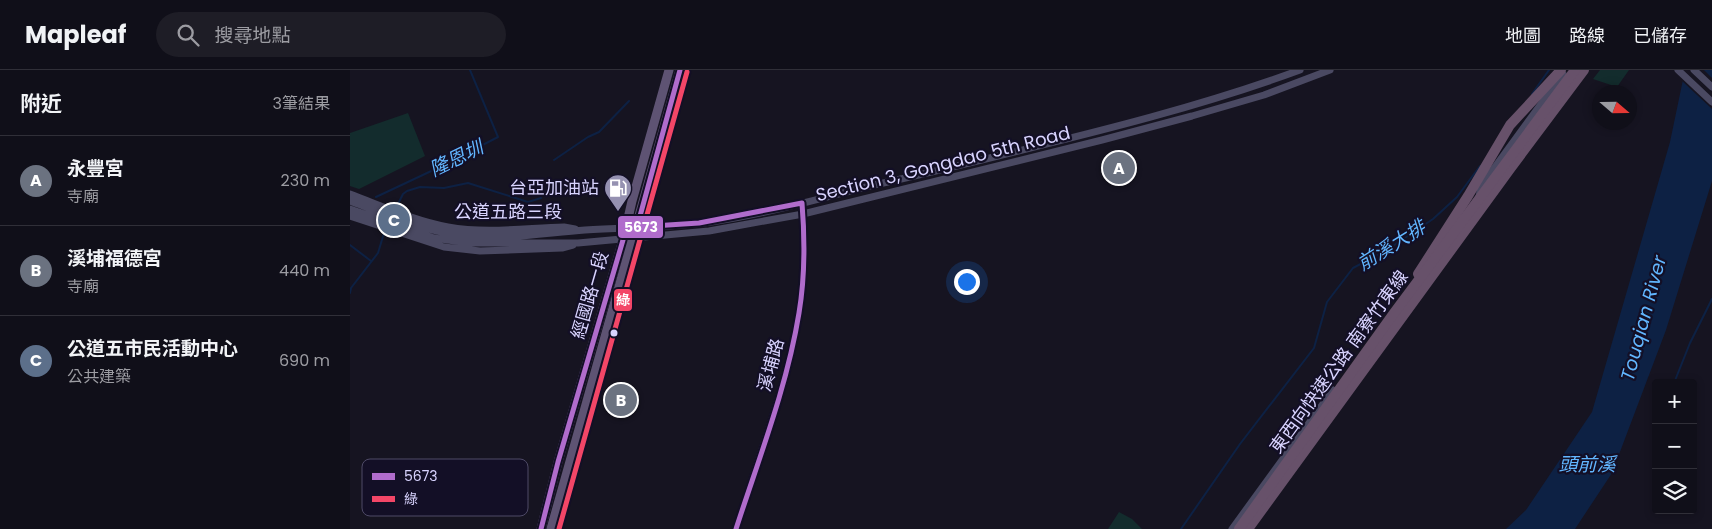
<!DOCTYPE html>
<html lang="zh-TW">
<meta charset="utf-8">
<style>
body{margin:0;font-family:Poppins,"Noto Sans TC",sans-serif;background:#1e1d26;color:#f1f3f6}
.controls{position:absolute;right:15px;bottom:15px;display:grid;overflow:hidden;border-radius:5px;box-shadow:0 2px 8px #0003}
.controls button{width:45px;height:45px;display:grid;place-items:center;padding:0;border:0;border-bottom:1px solid #302f38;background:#100f19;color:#f1f3f6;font:25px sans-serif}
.compass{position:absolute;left:1242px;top:15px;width:45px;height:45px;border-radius:50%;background:#100f19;box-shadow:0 2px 8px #0003;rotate:110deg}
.you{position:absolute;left:616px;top:211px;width:18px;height:18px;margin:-12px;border:4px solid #fff;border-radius:50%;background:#1a73e8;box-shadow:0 0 0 8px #1a73e833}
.badge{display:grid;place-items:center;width:32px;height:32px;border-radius:50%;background:#b45309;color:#fff;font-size:16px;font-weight:700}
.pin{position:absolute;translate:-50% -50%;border:2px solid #fff;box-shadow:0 1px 5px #0006}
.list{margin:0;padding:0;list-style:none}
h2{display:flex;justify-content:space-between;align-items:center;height:65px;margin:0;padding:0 20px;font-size:21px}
h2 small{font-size:16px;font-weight:400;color:#9c9ca2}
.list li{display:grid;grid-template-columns:32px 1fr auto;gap:15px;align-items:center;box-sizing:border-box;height:90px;padding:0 20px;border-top:1px solid #302f38}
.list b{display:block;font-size:19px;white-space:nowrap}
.list p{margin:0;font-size:16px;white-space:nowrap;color:#9c9ca2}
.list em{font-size:16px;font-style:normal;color:#9c9ca2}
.icon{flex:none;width:28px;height:28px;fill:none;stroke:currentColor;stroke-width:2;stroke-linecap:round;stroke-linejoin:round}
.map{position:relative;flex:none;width:1362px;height:459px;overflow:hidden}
header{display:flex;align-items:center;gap:30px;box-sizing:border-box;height:70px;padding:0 25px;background:#100f19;border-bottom:1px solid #302f38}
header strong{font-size:24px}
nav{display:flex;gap:28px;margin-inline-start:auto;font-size:18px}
.search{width:350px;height:45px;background:#1e1d26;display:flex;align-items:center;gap:12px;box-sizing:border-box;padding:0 18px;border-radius:28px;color:#9c9ca2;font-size:19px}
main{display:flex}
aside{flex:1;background:#100f19}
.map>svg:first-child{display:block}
.green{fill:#132c2d}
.water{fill:#0d2144}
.pier{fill:#161421}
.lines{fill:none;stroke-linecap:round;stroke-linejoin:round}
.stream{stroke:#0d2144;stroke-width:2}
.minor{stroke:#4a4962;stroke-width:7}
.major{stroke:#5e5373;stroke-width:9}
.highway{stroke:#67516a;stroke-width:10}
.highway-bridge{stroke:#67516a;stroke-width:10}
.bus-1-casing{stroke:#130f26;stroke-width:9}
.bus-2-casing{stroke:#130f26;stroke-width:9}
.bus-1{stroke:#b06ccc;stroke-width:5}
.bus-2{stroke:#f34667;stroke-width:5}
.bus-dot{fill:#d9d4ff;stroke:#130f26;stroke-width:2}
.labels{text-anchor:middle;stroke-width:4.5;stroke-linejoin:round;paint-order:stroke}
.street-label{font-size:18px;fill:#d9d4ff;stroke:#130f26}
.poi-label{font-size:18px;fill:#d9d4ff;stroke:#130f26;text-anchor:end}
.water-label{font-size:19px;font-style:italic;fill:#62b6ff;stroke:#130f26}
.key{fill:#130f26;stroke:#4e4a67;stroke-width:1}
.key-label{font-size:14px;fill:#d9d4ff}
.line-badge{stroke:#130f26;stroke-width:2}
.badge-label{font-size:14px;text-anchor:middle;font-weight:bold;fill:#fff}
</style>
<header>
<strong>Mapleaf</strong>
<div class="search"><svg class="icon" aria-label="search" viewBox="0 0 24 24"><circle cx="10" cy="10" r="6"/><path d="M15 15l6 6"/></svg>搜尋地點</div>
<nav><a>地圖</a><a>路線</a><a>已儲存</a></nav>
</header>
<main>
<aside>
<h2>附近<small>3筆結果</small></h2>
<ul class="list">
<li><span class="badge" style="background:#6b7280">A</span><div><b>永豐宮</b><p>寺廟</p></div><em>230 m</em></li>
<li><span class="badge" style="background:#6b7280">B</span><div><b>溪埔福德宮</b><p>寺廟</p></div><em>440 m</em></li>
<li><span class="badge" style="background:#5c6f8a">C</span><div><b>公道五市民活動中心</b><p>公共建築</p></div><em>690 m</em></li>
</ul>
</aside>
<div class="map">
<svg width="1362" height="459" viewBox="0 0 1362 459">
<rect width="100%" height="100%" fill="#161421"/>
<!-- green -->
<path class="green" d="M1250 0H1279L1267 17 1243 9Z
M58 43 75 86 9 119 0 116V63Z
M769 442 782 449 792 459H758Z"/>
<!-- water -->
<path class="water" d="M1335 0H1362V111L1316 260 1262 403 1225 459H1156L1176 440 1242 342 1320 72Z"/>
<!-- pier -->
<path class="pier" d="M1333 0H1354L1362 8V39L1331 10Z"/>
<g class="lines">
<!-- stream -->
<path class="stream" d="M1182 24 1199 0
M204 90 238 67 249 62 279 31
M26 127 94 95 148 67 120 0
M48 134 53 124 57 121 70 117 94 118 118 113 178 132 191 128
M0 175 21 191
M0 223 1 218 28 183 34 163
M1324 313 1340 273 1362 229
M831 459 890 374 964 278 977 232 1003 198 1037 180 1083 149 1107 127 1130 96"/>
<!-- minor -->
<path class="minor" d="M1328 0 1362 32
M1344 0 1362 17
M0 124C32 136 65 151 98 157 136 164 176 158 214 157L225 159
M1129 127 1131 116 1213 4
M0 131C35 144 71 160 107 165 149 171 193 163 235 160 279 157 323 158 367 151 420 143 472 128 524 115 566 106 607 96 648 86 750 61 852 36 950 0
M0 139 84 168 119 173H228L359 161 453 144 752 70 842 46 914 25 980 0
M0 146 94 177 130 181 212 178 223 175
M386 459C407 391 433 325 447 255 454 220 456 169 452 133
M882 459 983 320"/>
<!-- major -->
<path class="major" d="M191 459 208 392 273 170 282 131 319 0
M201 459 330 0"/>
<!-- highway -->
<path class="highway" d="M1068 204 1118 126 1160 55 1211 0
M898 459 1160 99 1234 0"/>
<!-- highway-bridge -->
<path class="highway-bridge" d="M889 459 1044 243 1225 0"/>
<!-- bus-1 casing -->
<g class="bus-1-casing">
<path id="bus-1" d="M330 0 287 157 349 153 452 133C455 170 455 207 449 243 437 317 409 388 386 459
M191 459 208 392 273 170"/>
</g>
<!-- bus-2 casing -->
<g class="bus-2-casing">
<path id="bus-2" d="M209 459 337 2"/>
</g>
<!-- bus-1 -->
<use href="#bus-1" class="bus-1"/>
<!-- bus-2 -->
<use href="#bus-2" class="bus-2"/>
</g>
<!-- icons -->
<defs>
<g id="fuel-pin" transform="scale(1.4375)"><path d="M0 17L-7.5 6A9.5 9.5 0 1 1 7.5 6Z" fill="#9591b1" stroke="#130f26"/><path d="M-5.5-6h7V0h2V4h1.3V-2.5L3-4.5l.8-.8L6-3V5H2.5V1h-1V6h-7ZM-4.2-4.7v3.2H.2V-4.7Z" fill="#fff"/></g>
</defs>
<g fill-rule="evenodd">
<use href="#fuel-pin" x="268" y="118"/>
</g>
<!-- markers -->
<circle class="bus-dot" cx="264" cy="263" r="4.5"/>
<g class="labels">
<!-- street labels -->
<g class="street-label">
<text transform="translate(593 94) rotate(-14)" y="6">Section 3, Gongdao 5th Road</text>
<text x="158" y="148">公道五路三段</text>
<text transform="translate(240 225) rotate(-74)" y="6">經國路一段</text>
<text transform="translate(989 292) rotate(-54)" y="6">東西向快速公路 南寮竹東線</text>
<text transform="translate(421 295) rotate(-75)" y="6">溪埔路</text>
</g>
<!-- poi labels -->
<g class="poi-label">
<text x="249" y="124">台亞加油站</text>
</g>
<!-- water labels -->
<g class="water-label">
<text transform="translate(106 88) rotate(-26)" y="7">隆恩圳</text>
<text transform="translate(1041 175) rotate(-32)" y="7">前溪大排</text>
<text transform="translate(1293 248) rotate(-75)" y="7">Touqian River</text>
<text x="1237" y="401">頭前溪</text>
</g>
</g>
<!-- legend -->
<rect x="12" y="389" width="166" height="57" rx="8" class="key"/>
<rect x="22" y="403" width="23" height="7" fill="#b06ccc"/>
<rect x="22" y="426" width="23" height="6" fill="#f34667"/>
<g class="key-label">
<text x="54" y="411">5673</text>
<text x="54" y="434">綠</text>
</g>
<g class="line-badge">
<rect x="267" y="145" width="47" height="24" rx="5" fill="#b06ccc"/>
<rect x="263" y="218" width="20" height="24" rx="5" fill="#f34667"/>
</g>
<g class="badge-label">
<text x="291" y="162">5673</text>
<text x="273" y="235">綠</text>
</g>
</svg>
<div class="controls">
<button>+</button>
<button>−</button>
<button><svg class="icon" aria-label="layers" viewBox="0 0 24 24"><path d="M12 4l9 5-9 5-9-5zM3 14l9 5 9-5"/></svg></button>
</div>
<svg class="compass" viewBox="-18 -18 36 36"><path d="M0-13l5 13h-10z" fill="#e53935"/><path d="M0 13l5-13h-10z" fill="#9c9ca2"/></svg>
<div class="you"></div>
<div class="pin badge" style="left:769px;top:98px;background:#6b7280">A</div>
<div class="pin badge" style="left:271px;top:330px;background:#6b7280">B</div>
<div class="pin badge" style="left:44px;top:150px;background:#5c6f8a">C</div>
</div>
</main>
